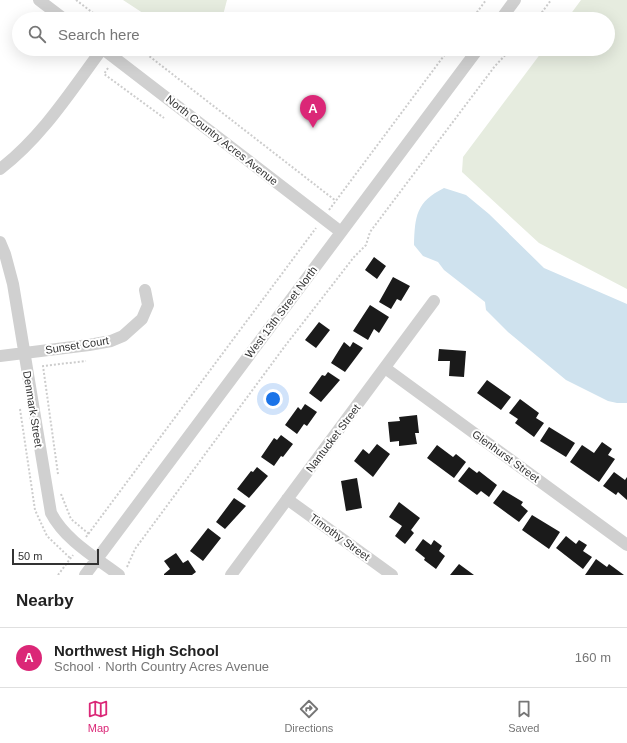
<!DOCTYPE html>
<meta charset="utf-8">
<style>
body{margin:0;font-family:Helvetica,sans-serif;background:#f6f6f6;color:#222}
.scale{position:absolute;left:12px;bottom:10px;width:87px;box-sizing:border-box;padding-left:4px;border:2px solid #333;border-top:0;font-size:11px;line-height:14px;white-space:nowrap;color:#333;-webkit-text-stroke:3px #fff;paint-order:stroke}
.you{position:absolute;left:273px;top:399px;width:14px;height:14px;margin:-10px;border:3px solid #fff;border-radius:50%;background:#1a73e8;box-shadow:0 0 0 6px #1a73e833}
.badge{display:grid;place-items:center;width:26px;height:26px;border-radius:50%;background:#db2777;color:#fff;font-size:13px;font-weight:700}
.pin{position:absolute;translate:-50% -33px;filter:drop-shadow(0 1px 2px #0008)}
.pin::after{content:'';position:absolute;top:21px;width:14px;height:12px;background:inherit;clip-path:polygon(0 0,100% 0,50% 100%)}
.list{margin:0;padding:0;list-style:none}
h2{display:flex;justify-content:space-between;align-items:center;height:52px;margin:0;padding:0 16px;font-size:17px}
h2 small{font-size:13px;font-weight:400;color:#767676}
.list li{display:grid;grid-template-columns:26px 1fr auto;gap:12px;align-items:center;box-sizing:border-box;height:60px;padding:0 16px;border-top:1px solid #e0e0e0}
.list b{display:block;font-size:15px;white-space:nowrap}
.list p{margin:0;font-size:13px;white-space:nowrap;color:#767676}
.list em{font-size:13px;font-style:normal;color:#767676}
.icon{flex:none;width:22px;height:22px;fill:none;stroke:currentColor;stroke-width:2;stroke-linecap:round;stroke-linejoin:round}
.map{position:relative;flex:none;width:627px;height:575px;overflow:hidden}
.search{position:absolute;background:#fff;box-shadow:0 4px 16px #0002;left:12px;right:12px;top:12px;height:44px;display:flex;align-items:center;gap:10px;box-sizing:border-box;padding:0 14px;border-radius:22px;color:#767676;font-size:15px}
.sheet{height:112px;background:#fff}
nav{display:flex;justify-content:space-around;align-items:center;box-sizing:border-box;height:56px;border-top:1px solid #e0e0e0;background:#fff;font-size:11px;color:#767676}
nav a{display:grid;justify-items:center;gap:2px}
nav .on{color:#db2777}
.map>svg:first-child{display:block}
.green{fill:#e6ecdf}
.water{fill:#cfe2ee}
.building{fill:#1a1a1a}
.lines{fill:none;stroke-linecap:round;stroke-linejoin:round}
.path{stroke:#cdcdcd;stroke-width:2;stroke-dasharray:2 2;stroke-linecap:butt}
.minor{stroke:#d0d0d0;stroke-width:12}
.labels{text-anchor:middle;stroke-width:4;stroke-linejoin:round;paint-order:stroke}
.street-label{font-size:11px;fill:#333;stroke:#fff}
</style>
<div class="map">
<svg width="627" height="575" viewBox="0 0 627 575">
<rect width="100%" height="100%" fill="#fff"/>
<!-- green -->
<path class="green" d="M123 0H227L222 19H152Z
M581 0H627V289L539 243 462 172 463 157 544 49H608V19H567Z"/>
<!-- water -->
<path class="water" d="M444 188 466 195 489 214 544 268 627 304V403H617L608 401 566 380 508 332 486 310 485 302 444 270 438 262 423 256 414 245C415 216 416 202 444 188Z"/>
<!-- building -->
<path class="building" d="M374 257 386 266 377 279 365 270Z
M393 277 410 286 401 301 397 299 391 309 379 302Z
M370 305 389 317 379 333 374 329 368 340 353 331Z
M319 322 330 330 316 348 305 340Z
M344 342 350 347 353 342 363 348 345 372 331 363Z
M439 349 466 351 464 377 449 376 450 361H438Z
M328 372 340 380 321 402 309 393 322 375 325 376Z
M487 380 511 397 501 410 477 393Z
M520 399 539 413 536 418 544 423 534 437 515 423 518 419 509 413Z
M305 404 317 412 307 426 304 424 297 434 285 425 298 407 301 410Z
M417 415 419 433H415L417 444 399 446V441L390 442 388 422 400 421 399 417Z
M549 427 575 443 566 457 540 441Z
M281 435 293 444 283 457 281 456 274 466 261 457 274 438 277 440Z
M602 442 612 449 608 455 615 459 599 482 570 462 582 445 594 453Z
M377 444 390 454 373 477 354 461 363 449 369 454Z
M437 445 453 457 456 454 466 462 454 478 427 458Z
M257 467 268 476 249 498 237 489 251 471 253 472Z
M469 467 477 473 479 471 497 485 489 497 481 491 477 495 458 481Z
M614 472 625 480 627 477V500L618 492 616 495 603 486Z
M357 478 362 508 346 511 341 481Z
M503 490 523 502 521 505 528 511 519 522 493 503Z
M234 498 246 506 225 529 216 522Z
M399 502 420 518 411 530 414 533 405 544 395 536 402 526 389 517Z
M532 515 560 532 549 549 522 530Z
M208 528 221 538 203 561 190 551Z
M566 536 576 544 579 540 587 545 583 551 592 557 583 569 556 548Z
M423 539 431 545 434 540 442 546 439 551 445 556 436 569 424 560 425 558 415 550Z
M176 553 183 563 188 560 196 572 192 575H164V574L170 569 164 561Z
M596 559 607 567 609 564 624 575H585Z
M459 564 474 575H450Z"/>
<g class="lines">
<!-- path -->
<path class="path" d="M76 0 101 19
M472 19 486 0
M537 19 551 0
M140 49 336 201
M108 68 104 74 164 118
M329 210 449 49
M20 409 35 510 47 536 70 558
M58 474 43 366 86 361
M61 494 71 519 89 534
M86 537 316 228
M127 567 135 549 285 346 354 257 366 245 370 232 495 66 511 49
M58 575 73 555"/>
<!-- minor -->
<path class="minor" d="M39 0 64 19
M501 19 515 0
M103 49 341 232
M0 169C42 137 71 91 102 49
M0 242 5 254 13 284 51 513C65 540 95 557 119 575
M0 356 89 345 111 341 123 336 142 319 148 305 145 290
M385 368 627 545
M287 499 392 575
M85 575 478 49
M231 575 434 301"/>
</g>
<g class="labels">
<!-- street labels -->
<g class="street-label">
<text transform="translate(222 140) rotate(38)" y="4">North Country Acres Avenue</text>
<text transform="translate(281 312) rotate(-53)" y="4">West 13th Street North</text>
<text transform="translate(77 345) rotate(-9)" y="4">Sunset Court</text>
<text transform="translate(33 409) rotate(81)" y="4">Denmark Street</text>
<text transform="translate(333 438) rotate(-53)" y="4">Nantucket Street</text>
<text transform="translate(506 456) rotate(36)" y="4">Glenhurst Street</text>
<text transform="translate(340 537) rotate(36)" y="4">Timothy Street</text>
</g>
</g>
</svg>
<div class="scale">50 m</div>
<div class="you"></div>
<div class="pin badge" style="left:313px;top:128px">A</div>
<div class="search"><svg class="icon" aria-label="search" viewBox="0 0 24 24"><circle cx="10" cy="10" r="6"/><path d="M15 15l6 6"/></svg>Search here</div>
</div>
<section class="sheet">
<h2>Nearby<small></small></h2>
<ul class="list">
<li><span class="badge">A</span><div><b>Northwest High School</b><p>School · North Country Acres Avenue</p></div><em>160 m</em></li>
</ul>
</section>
<nav>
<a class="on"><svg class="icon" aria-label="map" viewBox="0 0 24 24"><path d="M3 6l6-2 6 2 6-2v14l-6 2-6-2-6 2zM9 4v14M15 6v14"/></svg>Map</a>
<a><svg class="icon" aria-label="directions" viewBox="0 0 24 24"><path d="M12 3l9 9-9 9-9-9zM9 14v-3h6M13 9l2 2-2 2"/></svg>Directions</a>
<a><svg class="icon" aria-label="saved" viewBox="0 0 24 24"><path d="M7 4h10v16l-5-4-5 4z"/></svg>Saved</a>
</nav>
